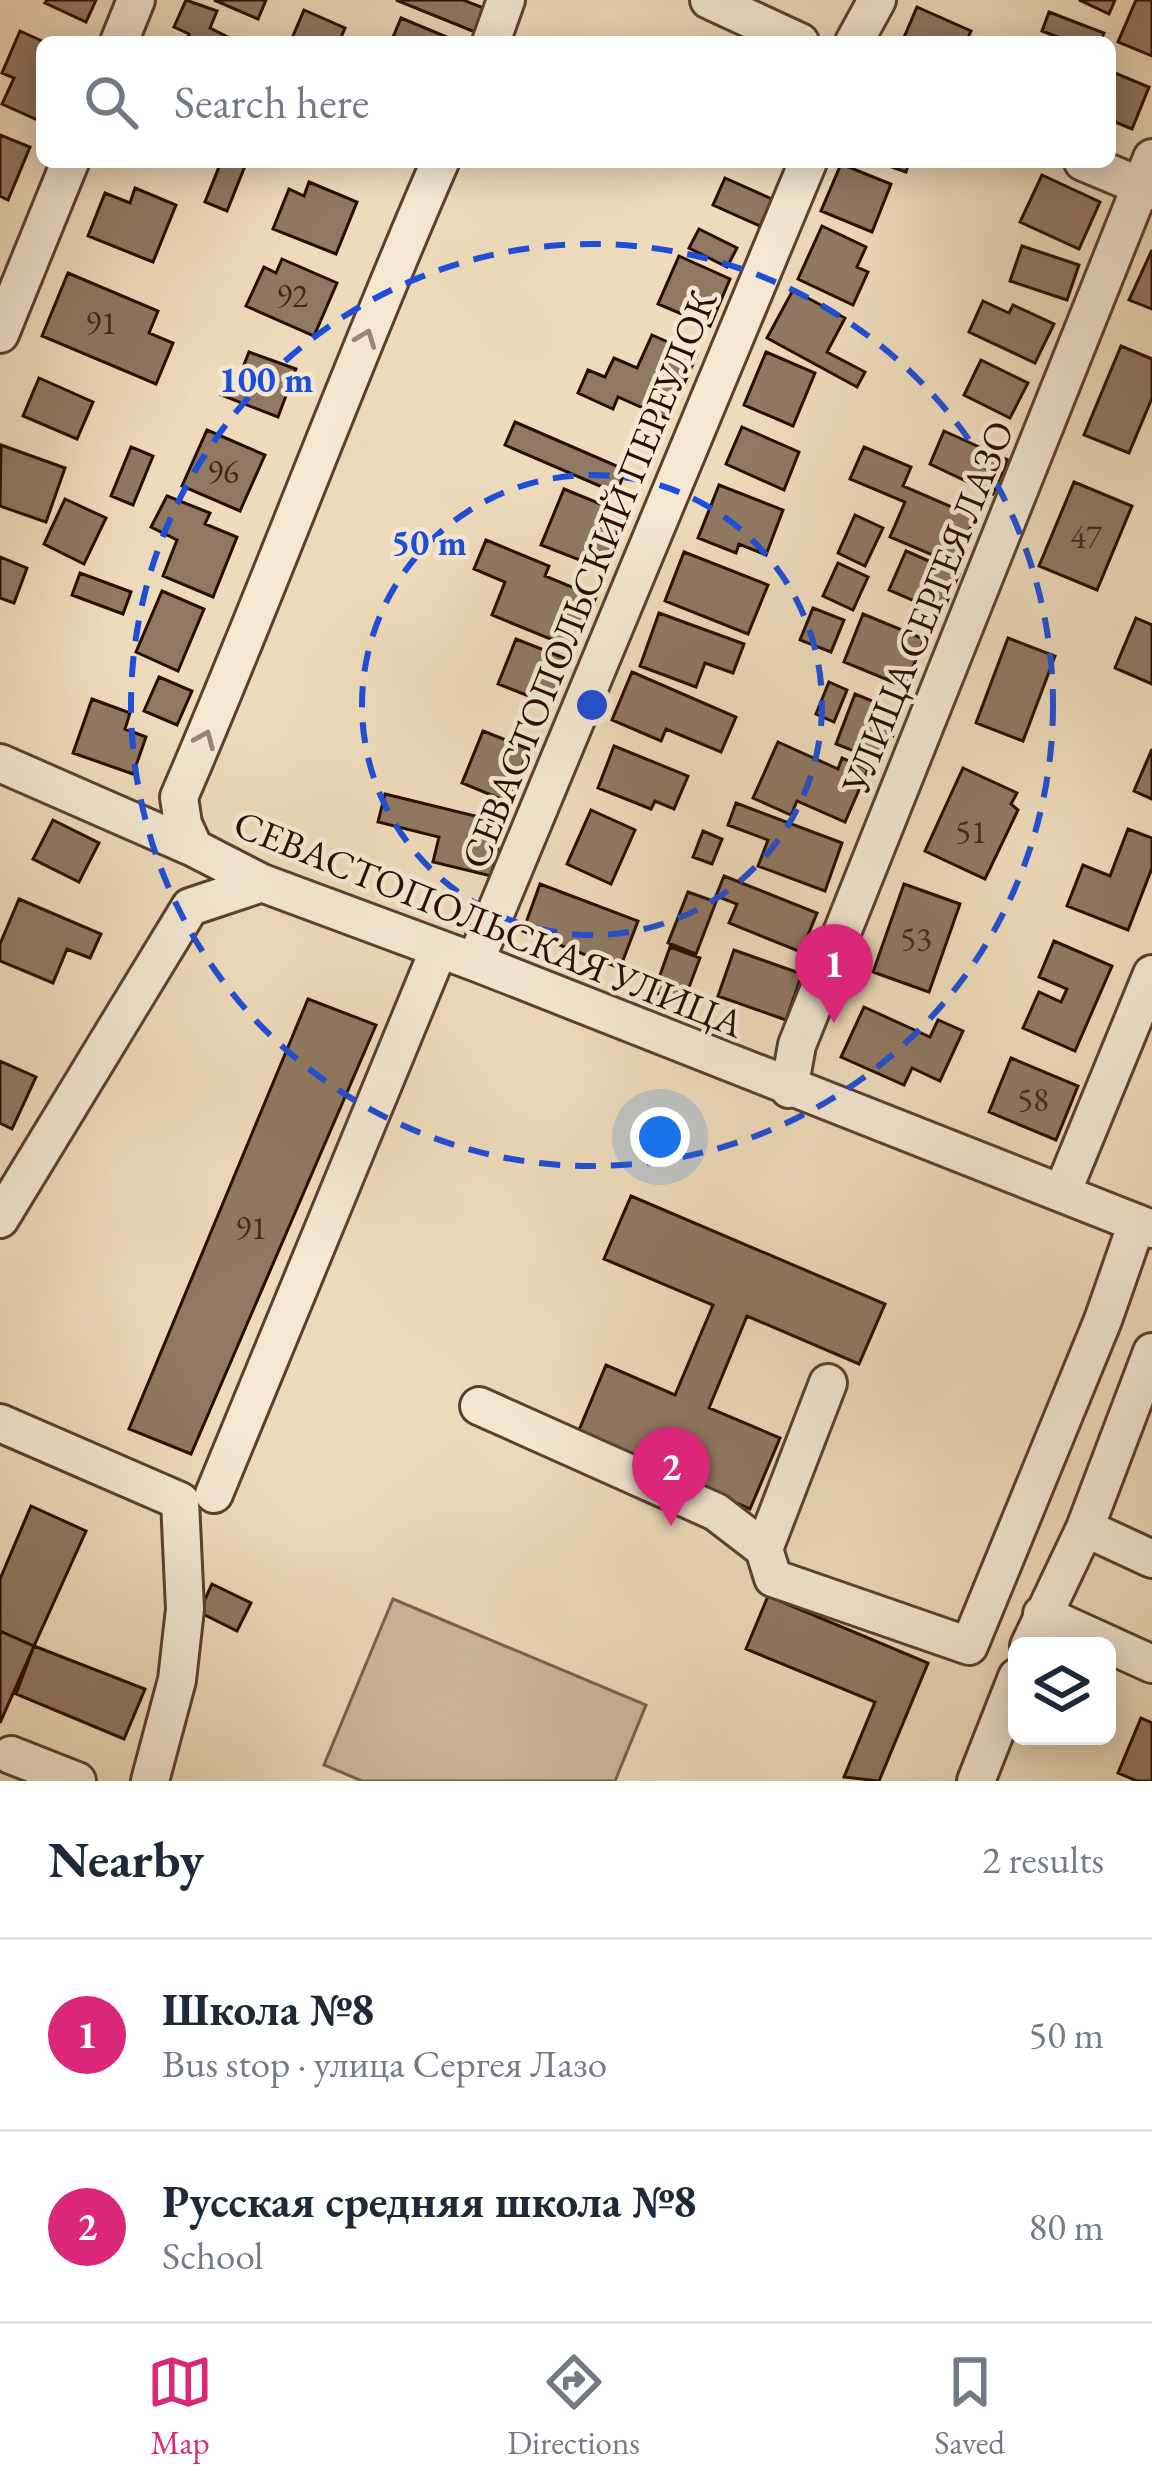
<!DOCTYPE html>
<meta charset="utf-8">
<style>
body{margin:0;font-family:"EB Garamond",serif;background:#f6f6f7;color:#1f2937}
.controls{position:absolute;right:36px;bottom:36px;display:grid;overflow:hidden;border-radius:18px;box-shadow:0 6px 30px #0003}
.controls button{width:108px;height:108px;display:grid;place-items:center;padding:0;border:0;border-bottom:3px solid #e0e1e3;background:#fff;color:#1f2937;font:60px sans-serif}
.you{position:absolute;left:660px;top:1137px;width:42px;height:42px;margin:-30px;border:9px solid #fff;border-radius:50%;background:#1a73e8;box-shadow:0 0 0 18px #1a73e833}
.badge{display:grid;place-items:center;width:78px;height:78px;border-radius:50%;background:#db2777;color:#fff;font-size:39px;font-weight:700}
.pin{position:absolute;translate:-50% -99px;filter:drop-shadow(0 3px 6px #0008)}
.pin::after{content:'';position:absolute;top:63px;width:42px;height:36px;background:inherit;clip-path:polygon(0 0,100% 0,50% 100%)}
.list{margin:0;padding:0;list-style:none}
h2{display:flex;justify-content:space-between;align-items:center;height:156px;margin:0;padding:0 48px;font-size:51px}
h2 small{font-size:39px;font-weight:400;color:#747a83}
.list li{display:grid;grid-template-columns:78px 1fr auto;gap:36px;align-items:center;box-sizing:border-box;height:192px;padding:0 48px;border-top:3px solid #e0e1e3}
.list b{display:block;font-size:45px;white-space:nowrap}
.list p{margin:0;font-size:39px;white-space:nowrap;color:#747a83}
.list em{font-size:39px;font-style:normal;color:#747a83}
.icon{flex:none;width:66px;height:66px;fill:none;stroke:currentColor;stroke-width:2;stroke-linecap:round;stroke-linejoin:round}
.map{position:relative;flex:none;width:1152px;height:1781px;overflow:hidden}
.search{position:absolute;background:#fff;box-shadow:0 6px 30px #0003;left:36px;right:36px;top:36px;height:132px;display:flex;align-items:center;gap:30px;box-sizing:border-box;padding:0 42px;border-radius:18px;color:#747a83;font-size:45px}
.sheet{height:540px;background:#fff}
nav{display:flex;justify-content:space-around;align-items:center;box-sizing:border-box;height:168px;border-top:3px solid #e0e1e3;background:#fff;font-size:33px;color:#747a83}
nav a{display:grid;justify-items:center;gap:6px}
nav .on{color:#db2777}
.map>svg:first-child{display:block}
.green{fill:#cdb89c;stroke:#7c624f;stroke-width:3}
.building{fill:#907862;stroke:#2a0d02;stroke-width:3}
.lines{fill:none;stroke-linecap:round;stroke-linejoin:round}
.minor-casing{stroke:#5b4030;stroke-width:42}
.minor{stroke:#f4e8d3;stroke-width:36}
.oneway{stroke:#998575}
.ring{fill:none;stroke:#1d4ed8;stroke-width:6;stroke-dasharray:21 15}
.labels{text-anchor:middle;stroke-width:9;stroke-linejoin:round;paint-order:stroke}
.number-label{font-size:33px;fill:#44281a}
.street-label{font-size:39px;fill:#2a0d02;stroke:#f4e8d3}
.centre{fill:#1d4ed8;stroke:#f4e8d3;stroke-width:6}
.ring-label{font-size:36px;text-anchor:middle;font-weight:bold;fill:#1d4ed8;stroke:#f4e8d3;stroke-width:9;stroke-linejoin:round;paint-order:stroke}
</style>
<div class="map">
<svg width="1152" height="1781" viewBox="0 0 1152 1781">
<rect width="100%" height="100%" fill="#eedbbb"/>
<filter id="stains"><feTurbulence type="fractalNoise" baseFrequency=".00167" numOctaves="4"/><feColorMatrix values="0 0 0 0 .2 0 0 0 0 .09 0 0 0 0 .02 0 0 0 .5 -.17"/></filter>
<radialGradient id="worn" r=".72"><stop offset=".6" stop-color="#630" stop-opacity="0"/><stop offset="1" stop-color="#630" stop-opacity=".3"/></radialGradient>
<!-- green -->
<path class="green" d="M393 1599 646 1705 615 1781H362L324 1765Z"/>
<!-- building -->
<path class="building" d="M47 0H96L86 22 45 3Z
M186 0 217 11 210 28 238 42H186L189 34 174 27Z
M214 0H266L258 19Z
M396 0H463L484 8 475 32Z
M1079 0H1115L1109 14Z
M1136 0H1152V56L1118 42Z
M917 7 971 31 966 42H902Z
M304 10 345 28 339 42H307L293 36Z
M1049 12 1104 33 1100 42H1071L1042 31Z
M401 18 454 40 453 42H391Z
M20 31 44 42 42 122 2 104 14 78 2 73Z
M1110 71 1149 87 1132 129 1110 120Z
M0 135 30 147 8 200 0 196Z
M221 162 245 166 227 211 205 202Z
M878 162H909L906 172Z
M841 164 891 184 872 232 821 211Z
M1042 175 1100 202 1079 249 1020 222Z
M725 178 772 199 760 226 713 205Z
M309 182 357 202 336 254 273 229 289 189 304 196Z
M135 188 176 205 153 262 88 236 105 193 130 203Z
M822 226 866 247 857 267 868 272 853 305 798 279Z
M699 229 737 248 727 267 689 248Z
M1022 246 1079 265 1067 300 1010 281Z
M1152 250V309L1129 300Z
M679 256 730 279 710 326 658 304Z
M282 259 337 283 314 336 246 306 264 267 276 273Z
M68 273 158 311 149 333 173 343 156 384 42 336Z
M793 290 845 318 827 352 865 372 857 387 767 338Z
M983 301 1009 313 1013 305 1054 324 1035 363 969 332Z
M652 335 697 355 668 419 618 397 613 409 578 393 588 370 605 377 614 358 637 368Z
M1121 346 1152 359V398L1129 453 1084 435Z
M249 352 296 369 278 417 221 395 230 371 240 375Z
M766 352 815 373 793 426 744 405Z
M981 360 1028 383 1010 418 964 395Z
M39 378 93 402 77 439 23 416Z
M515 422 626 470 616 493 505 445Z
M742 427 799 452 784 490 726 464Z
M207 430 265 455 240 511 182 486Z
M944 431 1008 460 993 494 930 464Z
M1 445 65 468 46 522 0 506Z
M131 447 153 456 133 505 111 496Z
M864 447 911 467 903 486 975 517 954 564 890 537 905 502 850 479Z
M1074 482 1132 506 1097 590 1039 566Z
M719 485 783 510 766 555 739 544 736 553 698 538Z
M564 489 625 514 603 569 541 545Z
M167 496 210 513 205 524 237 537 213 597 163 576 177 540 151 527Z
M65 499 106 518 84 564 44 544Z
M855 515 883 528 865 566 838 553Z
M486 540 549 566 545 576 596 597 575 649 492 615 505 582 474 569Z
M906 551 959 574 942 613 889 590Z
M684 552 768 585 748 634 665 601Z
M0 557 27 568 14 603 0 598Z
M838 563 868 577 853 610 823 596Z
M80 573 131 592 123 614 72 595Z
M162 591 204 609 178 671 136 652Z
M813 608 844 620 831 652 800 640Z
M659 613 744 644 733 673 705 663 696 687 640 666Z
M863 614 924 639 905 687 844 662Z
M1136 618 1152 625V684L1115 668Z
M1008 638 1055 656 1023 741 976 723Z
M516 639 567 659 549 704 498 684Z
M632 672 736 717 721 752 666 729 661 741 612 720Z
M159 677 192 691 177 725 144 711Z
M829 682 847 690 834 722 816 714Z
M855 694 902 713 882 762 836 744Z
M92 699 130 713 125 729 146 737 133 774 73 753Z
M483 731 529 749 508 802 462 783Z
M778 742 838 769 842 758 868 769 845 822 797 801 791 815 753 798Z
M614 746 688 776 674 809 655 801 651 809 598 788Z
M1152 749V799L1134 791Z
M963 768 1017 793 1011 804 1018 810 985 879 925 851Z
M385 794 504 823 491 876 433 862 439 837 378 822Z
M736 803 842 843 825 891 758 866 768 840 728 825Z
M591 810 635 830 611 884 567 864Z
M53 820 99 843 79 882 33 859Z
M1128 829 1152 838V868L1128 930 1067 906 1083 865 1110 876Z
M703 831 722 839 712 864 693 857Z
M724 876 817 913 801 952 729 923 737 904 716 896Z
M540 884 638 921 620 968 523 931Z
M904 884 960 904 929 992 873 972Z
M688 892 716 902 696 954 668 943Z
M19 899 101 934 90 958 67 949 53 983 0 961V944Z
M1054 941 1112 966 1075 1051 1023 1028 1039 992 1061 1002 1067 989 1039 977Z
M670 947 700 958 683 1003 654 992Z
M734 950 802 974 786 1020 718 996Z
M308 999 376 1025 191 1454 129 1429Z
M864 1007 930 1037 938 1020 963 1031 940 1081 912 1068 904 1085 841 1057Z
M1011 1058 1078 1086 1056 1140 989 1112Z
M0 1061 36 1077 12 1129 0 1123Z
M631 1196 885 1304 859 1364 747 1316 709 1408 780 1438 750 1509 577 1435 606 1365 675 1395 713 1305 604 1259Z
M31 1506 86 1531 34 1646 0 1631V1579Z
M212 1584 251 1603 237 1631 199 1612Z
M768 1596 928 1663 879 1781 844 1777 875 1702 746 1649Z
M0 1631 34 1646 0 1723Z
M34 1646 145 1689 124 1739 16 1694Z
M1141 1718 1152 1723V1781H1137L1118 1773Z"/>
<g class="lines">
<!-- minor casing -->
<g class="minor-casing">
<path id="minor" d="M709 0 800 42
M119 42 136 0
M491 42 506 0
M854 42 877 0
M1083 162 1152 191
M0 334 70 162
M0 763 194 848 262 883 475 962 1152 1229
M194 848 183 824 179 797C270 587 348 372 440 162
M475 962 808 162
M789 1089 797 1045 1152 158
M1062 1193 1152 974
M0 1219 190 907 262 883
M828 1383 764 1549 773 1578 969 1646 1103 1320 1137 1223
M479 1406 716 1512 764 1549
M0 1423 180 1501 185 1609 177 1680 150 1781
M214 1494 439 949
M1085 1528 1152 1559
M1042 1614 1152 1664
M1029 1646 1085 1528 1152 1352
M11 1755 77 1781
M976 1781 1017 1677"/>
</g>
<!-- minor -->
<use href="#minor" class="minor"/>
</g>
<!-- one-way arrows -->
<defs><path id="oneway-chevron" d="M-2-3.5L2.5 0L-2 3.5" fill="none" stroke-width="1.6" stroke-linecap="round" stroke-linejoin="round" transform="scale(3)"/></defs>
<g class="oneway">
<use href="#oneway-chevron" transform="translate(366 338) rotate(-69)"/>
<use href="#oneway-chevron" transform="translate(205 739) rotate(-67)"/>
</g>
<!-- distance rings -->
<g class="ring">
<circle cx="592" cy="705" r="230"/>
<circle cx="592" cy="705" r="461"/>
</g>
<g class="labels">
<!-- number labels -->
<g class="number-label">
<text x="292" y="307">92</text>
<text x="101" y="334">91</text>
<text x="223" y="483">96</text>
<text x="1086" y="548">47</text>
<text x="971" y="843">51</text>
<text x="916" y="950">53</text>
<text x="1033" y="1111">58</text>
<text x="251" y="1239">91</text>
</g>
<!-- street labels -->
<g class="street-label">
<text transform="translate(588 579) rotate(-68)" y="14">СЕВАСТОПОЛЬСКИЙ ПЕРЕУЛОК</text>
<text transform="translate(927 607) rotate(-68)" y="14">УЛИЦА СЕРГЕЯ ЛАЗО</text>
<text transform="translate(489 923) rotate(22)" y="14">СЕВАСТОПОЛЬСКАЯ УЛИЦА</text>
</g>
</g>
<circle cx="592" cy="705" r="18" class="centre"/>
<g class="ring-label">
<text x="266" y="392">100 m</text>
<text x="429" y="555">50 m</text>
</g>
<rect width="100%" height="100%" filter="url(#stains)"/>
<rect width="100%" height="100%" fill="url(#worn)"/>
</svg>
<div class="controls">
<button><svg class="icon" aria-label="layers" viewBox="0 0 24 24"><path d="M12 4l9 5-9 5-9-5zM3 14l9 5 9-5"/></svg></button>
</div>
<div class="you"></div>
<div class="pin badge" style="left:834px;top:1023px">1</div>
<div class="pin badge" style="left:671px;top:1526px">2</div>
<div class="search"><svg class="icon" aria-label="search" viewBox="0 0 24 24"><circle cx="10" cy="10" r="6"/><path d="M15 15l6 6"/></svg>Search here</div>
</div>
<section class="sheet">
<h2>Nearby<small>2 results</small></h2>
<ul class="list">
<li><span class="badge">1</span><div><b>Школа №8</b><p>Bus stop · улица Сергея Лазо</p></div><em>50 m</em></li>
<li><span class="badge">2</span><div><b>Русская средняя школа №8</b><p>School</p></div><em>80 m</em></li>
</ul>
</section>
<nav>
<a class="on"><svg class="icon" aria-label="map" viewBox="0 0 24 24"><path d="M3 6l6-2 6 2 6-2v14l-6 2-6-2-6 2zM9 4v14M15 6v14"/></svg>Map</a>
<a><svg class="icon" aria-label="directions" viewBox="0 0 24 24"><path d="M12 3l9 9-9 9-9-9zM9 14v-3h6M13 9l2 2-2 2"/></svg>Directions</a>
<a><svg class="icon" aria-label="saved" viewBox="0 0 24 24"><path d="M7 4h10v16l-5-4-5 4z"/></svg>Saved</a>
</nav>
